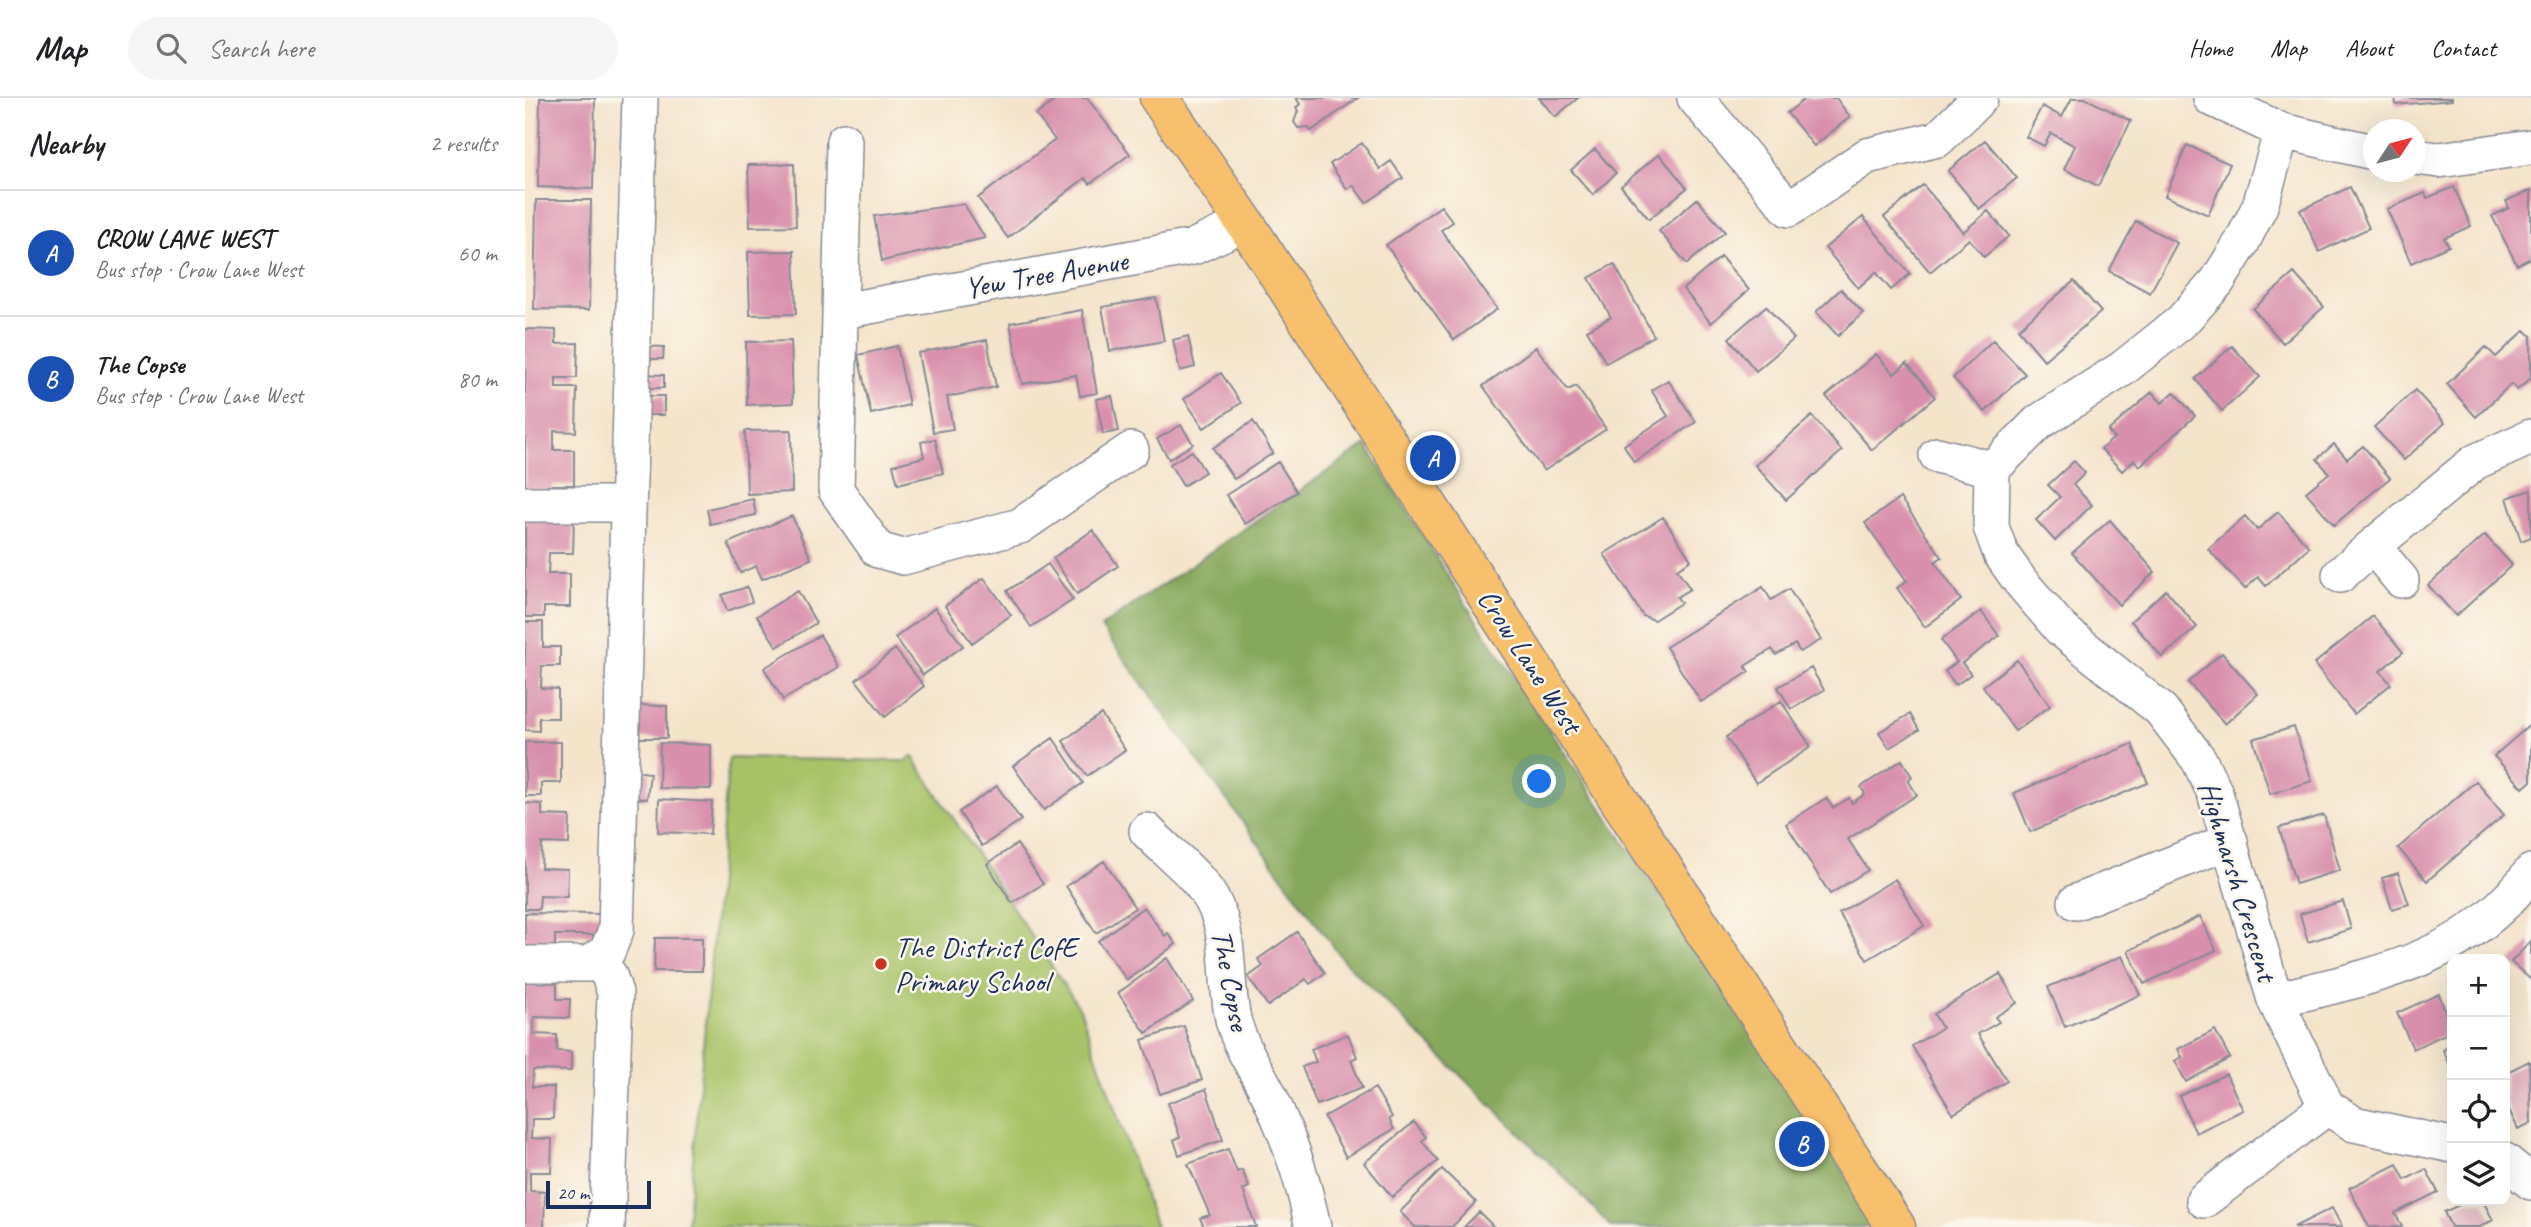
<!DOCTYPE html>
<meta charset="utf-8">
<style>
body{margin:0;font-family:Caveat,sans-serif;background:#f6f6f6;color:#202124}
.controls{position:absolute;right:21px;bottom:21px;display:grid;overflow:hidden;border-radius:14px;box-shadow:0 7px 28px #0002}
.controls button{width:63px;height:63px;display:grid;place-items:center;padding:0;border:0;border-bottom:2px solid #e0e0e0;background:#fff;color:#202124;font:35px sans-serif}
.compass{position:absolute;left:1838px;top:21px;width:63px;height:63px;border-radius:50%;background:#fff;box-shadow:0 7px 28px #0002;rotate:54deg}
.scale{position:absolute;left:21px;bottom:18px;width:105px;box-sizing:border-box;padding-left:7px;border:4px solid #1b2f5e;border-top:0;font-size:19px;line-height:24px;white-space:nowrap;color:#1b2f5e;-webkit-text-stroke:5px #fbf7ec;paint-order:stroke}
.you{position:absolute;left:1015px;top:684px;width:24px;height:24px;margin:-18px;border:5px solid #fff;border-radius:50%;background:#1a73e8;box-shadow:0 0 0 10px #1a73e833}
.badge{display:grid;place-items:center;width:46px;height:46px;border-radius:50%;background:#111827;color:#fff;font-size:23px;font-weight:700}
.pin{position:absolute;translate:-50% -50%;border:4px solid #fff;box-shadow:0 2px 7px #0006}
.list{margin:0;padding:0;list-style:none}
h2{display:flex;justify-content:space-between;align-items:center;height:91px;margin:0;padding:0 28px;font-size:30px}
h2 small{font-size:23px;font-weight:400;color:#757577}
.list li{display:grid;grid-template-columns:46px 1fr auto;gap:21px;align-items:center;box-sizing:border-box;height:126px;padding:0 28px;border-top:2px solid #e0e0e0}
.list b{display:block;font-size:26px;white-space:nowrap}
.list p{margin:0;font-size:23px;white-space:nowrap;color:#757577}
.list em{font-size:23px;font-style:normal;color:#757577}
.icon{flex:none;width:38px;height:38px;fill:none;stroke:currentColor;stroke-width:2;stroke-linecap:round;stroke-linejoin:round}
.map{position:relative;flex:none;width:2006px;height:1129px;overflow:hidden}
header{display:flex;align-items:center;gap:42px;box-sizing:border-box;height:98px;padding:0 35px;background:#fff;border-bottom:2px solid #e0e0e0}
header strong{font-size:33px}
nav{display:flex;gap:38px;margin-inline-start:auto;font-size:24px}
.search{width:490px;height:63px;background:#f6f6f6;display:flex;align-items:center;gap:18px;box-sizing:border-box;padding:0 24px;border-radius:38px;color:#757577;font-size:26px}
main{display:flex}
aside{flex:1;background:#fff}
.map>svg:first-child{display:block}
.green{fill:#a8c267;stroke:#627862;stroke-width:2}
.forest{fill:#86a85c;stroke:#506c5d;stroke-width:2}
.building{fill:#d890ac}
.lines{fill:none;stroke-linecap:round;stroke-linejoin:round}
.minor-casing{stroke:#888a94;stroke-width:38}
.major-casing{stroke:#888a94;stroke-width:41}
.minor{stroke:#fff;stroke-width:35}
.major{stroke:#f7c06c;stroke-width:38}
.poi-dot{fill:#c8321e;stroke:#fbf7ec;stroke-width:2.5}
.labels{text-anchor:middle;stroke-width:5;stroke-linejoin:round;paint-order:stroke}
.street-label{font-size:30px;fill:#1b2f5e;stroke:#fbf7ec}
.poi-label{font-size:30px;fill:#1b2f5e;stroke:#fbf7ec;text-anchor:start}
</style>
<header>
<strong>Map</strong>
<div class="search"><svg class="icon" aria-label="search" viewBox="0 0 24 24"><circle cx="10" cy="10" r="6"/><path d="M15 15l6 6"/></svg>Search here</div>
<nav><a>Home</a><a>Map</a><a>About</a><a>Contact</a></nav>
</header>
<main>
<aside>
<h2>Nearby<small>2 results</small></h2>
<ul class="list">
<li><span class="badge" style="background:#1a4fb4">A</span><div><b>CROW LANE WEST</b><p>Bus stop · Crow Lane West</p></div><em>60 m</em></li>
<li><span class="badge" style="background:#1a4fb4">B</span><div><b>The Copse</b><p>Bus stop · Crow Lane West</p></div><em>80 m</em></li>
</ul>
</aside>
<div class="map">
<svg width="2006" height="1129" viewBox="0 0 2006 1129">
<rect width="100%" height="100%" fill="#fbf7ec"/>
<filter id="ink" filterUnits="userSpaceOnUse"><feTurbulence type="fractalNoise" baseFrequency=".0143" numOctaves="2"/><feDisplacementMap in="SourceGraphic" scale="14" xChannelSelector="R" yChannelSelector="G"/><feConvolveMatrix kernelMatrix="1 2 1 2 8 2 1 2 1" color-interpolation-filters="sRGB"/></filter>
<filter id="wash" filterUnits="userSpaceOnUse"><feTurbulence type="fractalNoise" baseFrequency=".00686" numOctaves="4" result="noise"/><feDisplacementMap in="SourceGraphic" scale="28" xChannelSelector="R" yChannelSelector="G"/><feGaussianBlur stdDeviation="1.57" result="paint"/><feColorMatrix in="noise" values="0 0 0 0 0 0 0 0 0 0 0 0 0 0 0 0 0 1.4 0 .05"/><feComposite in="paint" operator="in"/></filter>
<g filter="url(#wash)">
<rect width="100%" height="100%" fill="#f4e4ca"/>
<!-- green -->
<path class="green" d="M387 658 555 911 631 1129H162L204 660 380 663Z"/>
<!-- forest -->
<path class="forest" d="M841 347 942 508 1355 1129H1086L1047 1087 818 862 576 529Z"/>
<g id="blocks">
<!-- building -->
<path class="building" d="M15 0H70L68 91 13 89Z
M533 0H562L605 56 565 86 560 80 483 140 453 100 530 42 511 17Z
M771 0H833L786 33 783 29 773 30 769 24 773 13 771 10 775 6Z
M1014 0H1053L1030 19Z
M1281 0H1311L1325 19 1289 48 1262 15Z
M1547 0H1560L1606 23 1573 88 1539 71 1550 48 1526 35 1519 48 1501 39 1517 8 1537 19Z
M1870 0H1927V2L1871 7Z
M1460 42 1492 80 1454 111 1423 73Z
M837 45 855 71 866 63 878 80 841 105 828 87 822 91 805 66Z
M1662 47 1705 66 1683 117 1640 98Z
M1070 51 1091 75 1068 97 1046 72Z
M1134 56 1162 90 1124 121 1096 88Z
M269 66 271 128 225 129 223 67Z
M1398 87 1438 134 1463 113 1484 138 1459 159 1444 141 1405 174 1359 119Z
M1825 89 1844 130 1794 154 1775 112Z
M1929 89 1946 128 1919 140 1924 148 1886 165 1862 111 1900 95 1902 100Z
M2006 92V160L1992 167 1967 118 1984 110 1981 103Z
M1172 101 1200 134 1162 166 1134 133Z
M11 102H66L64 212 9 211Z
M439 106 460 140 357 163 349 118Z
M916 108 928 124 916 132 972 211 929 242 861 147Z
M1338 119 1385 176 1366 192 1351 174 1333 190 1300 150Z
M1611 123 1652 145 1625 195 1584 173Z
M269 153 271 216 225 217 223 154Z
M1196 159 1224 192 1186 225 1158 191Z
M1089 166 1129 238 1081 265 1062 232 1086 219 1064 180Z
M1769 175 1799 209 1758 245 1728 211Z
M1549 183 1576 214 1519 262 1493 231Z
M1316 191 1338 215 1313 238 1291 214Z
M631 200 639 243 585 253 577 209Z
M1241 208 1269 241 1231 273 1204 240Z
M557 212 572 295 555 298 551 277 497 286 485 225Z
M0 231 31 232V246L53 245 52 280H31V290H52L51 334 29 333V352H49V387H27V397H0Z
M2000 232 2006 238V280L1992 292 1986 286 1951 319 1922 286 1961 249 1971 259Z
M663 238 670 269 655 273 648 242Z
M462 242 471 289 422 299 428 331 408 334 393 255Z
M1468 242 1500 276 1460 314 1428 280Z
M266 243 268 305 222 307 221 244Z
M119 248 139 249 138 261H118Z
M372 248 384 307 346 316 333 257Z
M1707 248 1735 279 1697 313 1670 281Z
M1011 249 1043 292 1051 288 1081 331 1019 373 958 288Z
M1351 256 1369 276 1382 265 1410 299 1347 352 1301 298Z
M696 275 716 305 679 330 659 301Z
M118 276 139 277V290H118Z
M1143 282 1171 324 1109 364 1099 347 1143 318 1126 292Z
M1890 292 1920 325 1879 362 1849 329Z
M1627 294 1637 305 1649 294 1670 318 1615 368 1609 362 1597 373 1576 351 1589 340 1583 333Z
M115 298H139V317H114Z
M587 298 594 333 578 336 571 301Z
M1287 318 1317 353 1261 402 1230 367Z
M728 323 748 355 709 381 688 350Z
M656 327 668 346 644 361 632 341Z
M266 332 267 394 222 396 220 333Z
M410 341 418 375 373 386 368 367 399 359 396 344Z
M1809 346 1822 361 1838 348 1865 380 1809 427 1781 394 1804 375 1792 361Z
M667 353 680 374 658 388 645 366Z
M1549 363 1560 375 1548 387 1567 407 1530 443 1511 422 1535 399 1523 387Z
M753 364 772 394 720 426 701 397Z
M2006 392V439L1996 443 1982 400Z
M1375 400 1417 459 1410 464 1436 502 1400 529 1372 490 1382 483 1340 425Z
M228 401 231 417 185 426 182 411Z
M0 413 49 421 48 455H24L23 476H45V509H19V519H0Z
M1753 414 1784 449 1741 488 1733 479 1720 491 1683 451 1720 418 1732 432Z
M267 418 286 461 237 481 231 468 215 475 203 445Z
M1138 419 1166 462 1152 471 1165 491 1152 499 1156 505 1129 522 1118 518 1079 456Z
M1585 422 1630 474 1594 507 1547 455Z
M568 432 593 468 552 496 528 460Z
M1960 437 1987 467 1931 518 1903 487Z
M523 466 548 502 506 529 482 493Z
M459 480 486 517 447 545 420 508Z
M222 489 227 504 202 513 197 497Z
M1238 489 1246 502 1264 491 1296 542 1275 554 1270 546 1251 557 1247 551 1220 568 1224 574 1176 604 1141 549Z
M1641 492 1672 529 1637 559 1606 523Z
M273 493 291 525 252 549 232 518Z
M410 510 438 548 398 577 370 540Z
M1456 513 1474 538 1437 565 1446 576 1431 587 1420 573 1432 564 1416 542Z
M1848 518 1878 554 1855 573 1866 586 1829 616 1789 566Z
M0 524H18V549H35V568H17L16 590 33 591V620H14V633L0 632Z
M295 537 314 569 258 602 239 570Z
M370 551 399 588 360 619 331 582Z
M1697 555 1733 596 1700 626 1663 584Z
M1492 562 1525 608 1490 633 1458 588Z
M1286 570 1299 592 1266 611 1253 589Z
M1256 603 1286 649 1231 685 1201 639Z
M109 607 142 608V640H109Z
M576 616 600 652 562 678 538 643Z
M1385 616 1394 632 1364 650 1354 634Z
M2006 626V683L1998 690 1969 658Z
M1769 629 1787 683 1745 696 1728 641Z
M528 640 558 685 519 712 488 668Z
M0 644H36V685H16V698H0Z
M135 645 186 647V691L134 690Z
M1607 646 1623 685 1505 734 1489 695Z
M1377 662 1387 679 1383 682 1392 697 1323 741 1343 772 1305 796 1261 726 1301 700 1308 710 1324 700 1327 705 1340 696 1336 689Z
M111 673 125 675 122 701 109 700Z
M1951 683 1979 717 1902 783 1873 750Z
M472 688 496 722 457 748 434 714Z
M134 701 187 704 185 736 133 734Z
M0 705 17 706V717L45 718 44 746 17 745 16 770 43 771 42 799 15 798 14 811H0Z
M1799 717 1815 772 1771 786 1754 730Z
M492 746 518 786 487 805 462 766Z
M579 763 610 810 571 835 541 788Z
M1873 775 1884 806 1867 811 1857 780Z
M1370 781 1399 828 1342 862 1314 815Z
M1818 803 1826 831 1783 844 1775 816Z
M619 809 640 838 643 835 651 846 602 882 573 843Z
M0 815 77 816V837H30V848H0Z
M1675 818 1691 852 1619 886 1603 853Z
M772 834 800 875 785 886 781 881 743 908 723 879 738 868 733 861Z
M130 840H177V873H129Z
M2006 843V882L1986 864Z
M1597 858 1615 897 1540 929 1523 889Z
M642 860 668 903 621 935 593 895Z
M0 873 10 874V884L32 885V901H45L44 920 9 919 8 936 32 937V953L46 954V973L8 972 7 989H29L28 1021H7L6 1040 27 1041 26 1074H5V1093L20 1094 19 1129H0Z
M1475 876 1492 905 1470 919 1474 924 1453 936 1482 983 1428 1016 1387 948 1417 930 1409 916Z
M1914 896 1927 933 1888 951 1872 915Z
M659 928 677 982 635 996 617 942Z
M1690 932 1705 960 1661 984 1650 963 1657 959 1653 951Z
M823 936 832 959 826 962 837 990 792 1007 777 969 791 964 786 951Z
M1927 947V971L1918 952Z
M2004 963 2006 1025 1993 1031 1980 1003V975Z
M1701 976 1718 1012 1671 1035 1654 998Z
M850 990 867 1019 864 1021 869 1031 821 1059 799 1019Z
M681 991 698 1042 654 1057 649 1042 655 1039 643 1005Z
M889 1024 901 1039 897 1043 913 1063 867 1099 839 1065Z
M703 1051 712 1074 717 1072 724 1089 718 1092 731 1129H679L675 1120 685 1117 663 1066Z
M1872 1066 1880 1082 1901 1071 1913 1094 1870 1115 1877 1129H1844L1824 1090Z
M917 1071 951 1104 927 1129H890L875 1114Z
M1943 1103H1958L1968 1122 1955 1129H1926L1919 1114Z
M1807 1110 1817 1129H1769Z
M954 1114 969 1129H939Z"/>
</g>
</g>
<g filter="url(#ink)">
<use href="#blocks" fill-opacity="0" stroke="#888a94" stroke-width="2"/>
<g class="lines">
<!-- minor casing -->
<g class="minor-casing">
<path id="minor" d="M1170 0 1264 111 1342 58 1413 41 1455 0
M1686 0 1757 33 1848 54
M1757 33 1735 108 1717 144 1692 184 1656 224 1597 271 1514 324 1467 371 1466 429 1476 456 1495 483 1536 531 1636 612 1674 662 1690 695 1750 902 1802 1009 1829 1026 1927 1047
M319 43 311 392 353 452 378 459 495 428 606 352
M1890 59 1914 62 2006 49
M317 213 668 149 720 125
M1412 357 1467 371
M0 406H103
M1848 448 1950 364 2006 339
M1815 477 1848 448 1876 482
M622 733C645 757 676 778 690 808 707 845 699 887 709 925 717 953 732 972 744 997 765 1041 778 1081 788 1129
M1551 804 1705 743
M71 861 84 877 90 895 82 1129
M0 866H63L82 854 91 832 115 0
M1750 902C1848 878 1943 862 2006 774
M1980 1063 2006 1084
M1679 1102 1802 1009"/>
</g>
<!-- major casing -->
<g class="major-casing">
<path id="major" d="M634 0 720 125 1371 1129"/>
</g>
<!-- minor -->
<use href="#minor" class="minor"/>
<!-- major -->
<use href="#major" class="major"/>
</g>
</g>
<!-- markers -->
<circle class="poi-dot" cx="356" cy="866" r="7"/>
<g class="labels">
<!-- street labels -->
<g class="street-label">
<text transform="translate(521 176) rotate(-10)" y="10">Yew Tree Avenue</text>
<text transform="translate(1005 563) rotate(57)" y="10">Crow Lane West</text>
<text transform="translate(1713 783) rotate(73)" y="10">Highmarsh Crescent</text>
<text transform="translate(706 882) rotate(79)" y="10">The Copse</text>
</g>
<!-- poi labels -->
<g class="poi-label">
<text x="370" y="859">The District CofE<tspan x="370" dy="34">Primary School</tspan></text>
</g>
</g>
</svg>
<div class="controls">
<button>+</button>
<button>−</button>
<button><svg class="icon" aria-label="locate" viewBox="0 0 24 24"><circle cx="12" cy="12" r="6"/><path d="M12 2v4M12 18v4M2 12h4M18 12h4"/></svg></button>
<button><svg class="icon" aria-label="layers" viewBox="0 0 24 24"><path d="M12 4l9 5-9 5-9-5zM3 14l9 5 9-5"/></svg></button>
</div>
<svg class="compass" viewBox="-18 -18 36 36"><path d="M0-13l5 13h-10z" fill="#e53935"/><path d="M0 13l5-13h-10z" fill="#757577"/></svg>
<div class="scale">20 m</div>
<div class="you"></div>
<div class="pin badge" style="left:908px;top:360px;background:#1a4fb4">A</div>
<div class="pin badge" style="left:1277px;top:1046px;background:#1a4fb4">B</div>
</div>
</main>
